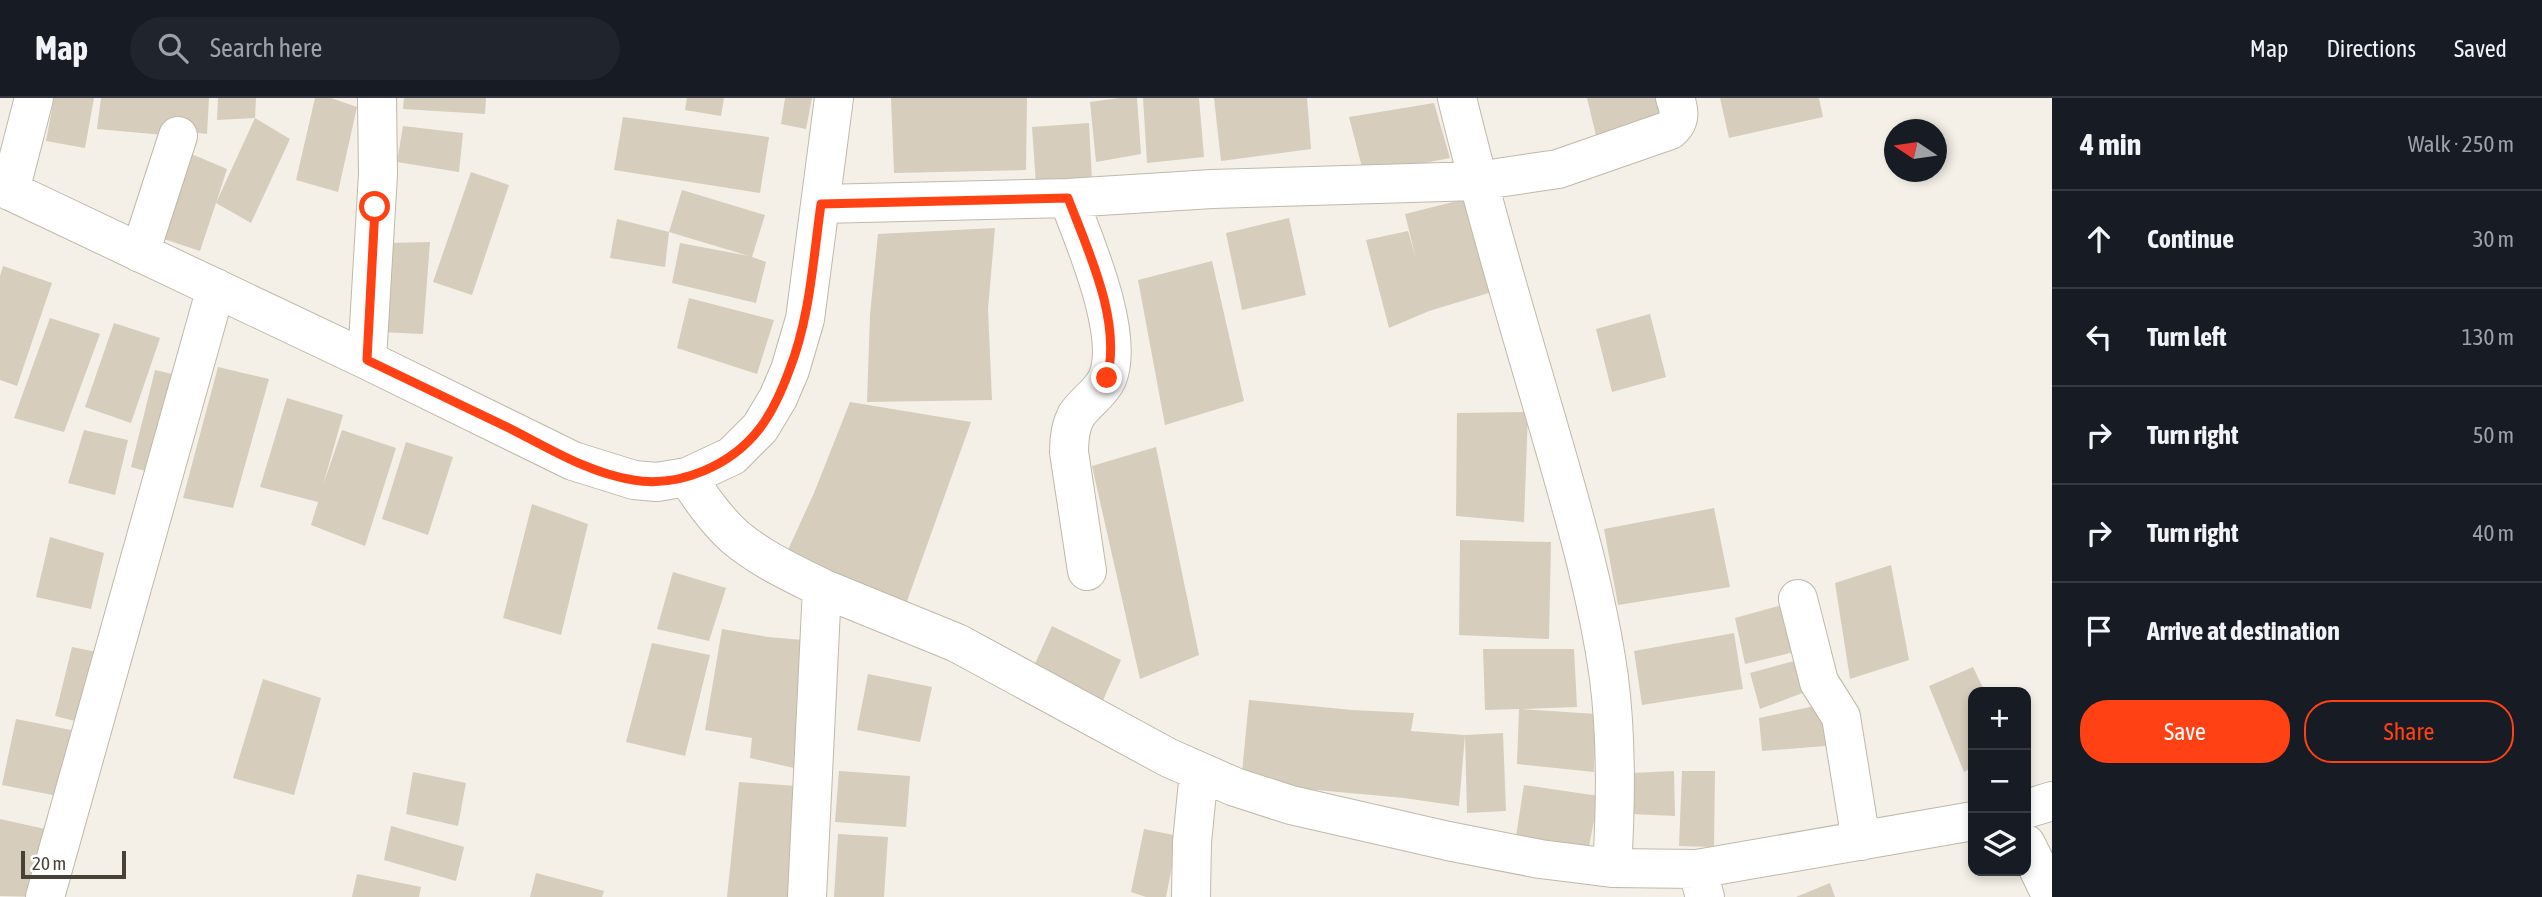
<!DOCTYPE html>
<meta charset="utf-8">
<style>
body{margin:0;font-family:"Asap Condensed",sans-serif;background:#20242c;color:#f1f3f6}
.controls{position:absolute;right:21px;bottom:21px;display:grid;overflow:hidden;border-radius:14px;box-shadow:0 4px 10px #0003}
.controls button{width:63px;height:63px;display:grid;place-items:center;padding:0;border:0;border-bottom:2px solid #363941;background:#171b24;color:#f1f3f6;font:35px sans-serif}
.compass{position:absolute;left:1884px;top:21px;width:63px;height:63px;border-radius:50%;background:#171b24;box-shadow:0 4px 10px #0003;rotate:283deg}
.scale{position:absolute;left:21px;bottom:18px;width:105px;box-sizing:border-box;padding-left:7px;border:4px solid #474136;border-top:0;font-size:19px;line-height:24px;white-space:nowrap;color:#474136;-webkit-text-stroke:5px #fff;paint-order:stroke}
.stop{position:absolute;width:21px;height:21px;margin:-16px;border:5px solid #ff4113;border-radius:50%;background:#fff}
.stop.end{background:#ff4113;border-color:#fff;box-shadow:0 2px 7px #0008}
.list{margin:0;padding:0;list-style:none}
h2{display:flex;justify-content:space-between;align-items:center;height:91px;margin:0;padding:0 28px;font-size:30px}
h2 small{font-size:23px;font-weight:400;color:#9ea1a6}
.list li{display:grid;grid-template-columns:46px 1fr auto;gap:21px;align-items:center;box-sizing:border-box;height:98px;padding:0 28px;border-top:2px solid #363941}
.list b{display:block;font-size:26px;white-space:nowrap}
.list em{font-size:23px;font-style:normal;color:#9ea1a6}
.actions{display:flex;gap:14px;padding:21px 28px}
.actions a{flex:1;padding:16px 0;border:2px solid #ff4113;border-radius:28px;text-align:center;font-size:24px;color:#ff4113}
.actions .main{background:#ff4113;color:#fff}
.icon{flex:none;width:38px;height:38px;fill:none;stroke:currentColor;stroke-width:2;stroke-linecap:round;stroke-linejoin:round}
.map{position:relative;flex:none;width:2052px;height:799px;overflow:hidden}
header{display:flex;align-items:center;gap:42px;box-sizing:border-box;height:98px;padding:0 35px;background:#171b24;border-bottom:2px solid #363941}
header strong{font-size:33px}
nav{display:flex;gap:38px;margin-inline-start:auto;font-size:24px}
.search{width:490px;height:63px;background:#20242c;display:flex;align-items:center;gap:18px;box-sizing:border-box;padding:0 24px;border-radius:38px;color:#9ea1a6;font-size:26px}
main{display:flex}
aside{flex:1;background:#171b24}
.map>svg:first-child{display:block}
.building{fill:#d6cdbc}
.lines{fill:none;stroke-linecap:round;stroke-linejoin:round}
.minor-casing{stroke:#c0b9a9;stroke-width:40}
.minor{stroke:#fff;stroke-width:38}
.route{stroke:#ff4113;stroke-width:9}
</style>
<header>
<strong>Map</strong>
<div class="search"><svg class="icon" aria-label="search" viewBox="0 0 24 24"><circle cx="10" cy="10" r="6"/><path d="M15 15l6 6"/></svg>Search here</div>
<nav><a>Map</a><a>Directions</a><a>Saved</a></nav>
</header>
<main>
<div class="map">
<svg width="2052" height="799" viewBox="0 0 2052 799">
<rect width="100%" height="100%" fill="#f4f0e7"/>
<!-- building -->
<path class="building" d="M54 0H94L85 50 46 43Z
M101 0H209L207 36 164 31V37L97 31Z
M218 0H256L255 20 290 41 251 125 216 105 200 153 161 140 189 55 227 71 216 105 255 20 217 22Z
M315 0H331L357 9 338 94 296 82Z
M404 0H486L485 16 403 11Z
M687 0H724L721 18 685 12Z
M785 0H812L806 31 781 26Z
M891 0H1027L1026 72 894 75Z
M1119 0H1137L1141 56 1096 64 1090 4Z
M1143 0H1199L1204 59 1147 65Z
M1214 0H1307L1311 51 1221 63Z
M1587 0H1661L1667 23 1598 46Z
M1720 0H1819L1823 19 1729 40Z
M1434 5 1450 60 1364 77 1349 19Z
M623 19 769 39 760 95 614 72Z
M1089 25 1092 82 1036 87 1032 29Z
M403 28 463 35 459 74 397 64Z
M471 74 509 87 472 197 433 184Z
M682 92 765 117 752 159 766 164 756 205 672 185 680 145 749 158 669 134Z
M1469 100 1492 194 1429 213 1389 230 1366 142 1408 133 1416 161 1405 116Z
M1289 120 1306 197 1242 212 1226 135Z
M617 121 669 134 665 169 610 160Z
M995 130 988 211 992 302 867 304 870 217 878 136Z
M430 144 423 236 379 234 387 145Z
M1212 163 1244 303 1165 327 1138 182Z
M3 168 52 185 17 288 0 282V178Z
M689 200 774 222 757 276 677 250Z
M1650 216 1666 279 1612 294 1596 231Z
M50 220 100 236 64 334 14 320Z
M114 225 160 240 131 325 85 309Z
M218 269 269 281 233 410 183 400Z
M155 272 185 279 160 377 131 369Z
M287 300 343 317 323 387 342 332 396 350 365 448 311 427 318 404 260 389Z
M850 304 971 324 906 506 782 465 814 395Z
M1528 314 1524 424 1456 418 1457 315Z
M84 332 128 342 115 397 68 385Z
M406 344 453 359 428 437 382 421Z
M1156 349 1199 557 1140 581 1092 368Z
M532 406 588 426 561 537 503 520Z
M1714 410 1730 489 1618 507 1604 431Z
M50 439 104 455 91 511 36 499Z
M1460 442 1551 444 1549 541 1459 537Z
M1891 467 1909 562 1850 581 1835 485Z
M673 474 726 490 709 543 657 531Z
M1796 503 1806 551 1745 566 1735 520Z
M1052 528 1121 562 1096 618 1029 579Z
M722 531 768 539 815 543 794 670 750 660 752 640 705 632Z
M1734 535 1743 591 1642 607 1634 553Z
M652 545 710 557 685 658 626 644Z
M72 549 107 556 91 627 55 618Z
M1483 551H1574L1577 609 1521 611 1596 616 1594 674 1517 666 1519 611 1485 612Z
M1805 560 1813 591 1760 611 1750 575Z
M1973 569 1985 594H1973V669L1964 674 1929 588Z
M868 576 932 589 920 644 857 632Z
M263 581 321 600 294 697 233 680Z
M1249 602 1352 612 1414 615 1411 633 1465 637 1503 635 1506 713 1467 715 1465 637 1459 708 1404 700 1241 685Z
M1819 607 1826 648 1762 653 1759 620Z
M16 621 76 633 63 699 2 687Z
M839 673 910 678 906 729 835 724Z
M1674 673 1675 718 1631 716 1633 675Z
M1682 673H1715L1714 749 1679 748Z
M413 674 466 685 458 728 406 716Z
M739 684 796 688 788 799H727Z
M1524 687 1599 698 1587 758 1514 751Z
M0 721 54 733 40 799 0 798Z
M391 728 464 749 456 783 384 762Z
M1144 731 1178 738 1166 799H1146L1131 794Z
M838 736 888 739 884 799H834Z
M536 775 604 793 602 799H530Z
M357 776 421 789 419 799H352Z
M1830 785 1835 799H1796Z"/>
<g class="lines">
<!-- minor casing -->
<g class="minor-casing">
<path id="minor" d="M0 88 367 262 573 363 634 382 657 384 687 379 732 358 760 330 778 300 790 272 805 221 834 0
M10 93 34 0
M1068 100C1084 142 1126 238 1107 281 1100 296 1085 304 1076 318 1070 329 1069 342 1069 354L1087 473
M821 106 1068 100 1212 91 1477 83 1558 71 1670 32C1681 23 1680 13 1675 0
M140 155 178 38
M367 262 378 76 377 0
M687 379C701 400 716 422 735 439 761 461 792 475 822 490L807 799
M822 490 957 545 1169 660 1235 689 1291 707 1448 743 1540 761 1612 770C1616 706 1617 643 1609 580 1597 494 1572 410 1548 327 1516 218 1484 110 1457 0
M1798 501 1819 584 1841 619 1861 743
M2026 711 2052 703
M2026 746 2052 799
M1612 770 1697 771 1705 799
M1697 771 1973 723
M45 799 216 190
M1191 799 1192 744 1199 674"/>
</g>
<!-- minor -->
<use href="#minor" class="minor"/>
</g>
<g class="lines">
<!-- route -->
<path class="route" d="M375 109 367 262C415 285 463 308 511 331 550 351 589 375 633 382 680 390 732 367 760 330 773 313 782 292 789 273 810 220 813 162 821 106L1068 100C1088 153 1122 223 1107 280"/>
</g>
</svg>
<div class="controls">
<button>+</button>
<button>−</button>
<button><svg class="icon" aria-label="layers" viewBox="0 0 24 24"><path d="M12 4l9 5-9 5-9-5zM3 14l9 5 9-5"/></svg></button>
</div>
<svg class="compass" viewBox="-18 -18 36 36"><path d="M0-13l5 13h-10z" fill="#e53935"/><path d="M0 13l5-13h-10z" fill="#9ea1a6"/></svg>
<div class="scale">20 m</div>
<div class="stop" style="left:375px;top:109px"></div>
<div class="stop end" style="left:1107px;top:280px"></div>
</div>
<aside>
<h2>4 min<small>Walk · 250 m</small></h2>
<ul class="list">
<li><svg class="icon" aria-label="ahead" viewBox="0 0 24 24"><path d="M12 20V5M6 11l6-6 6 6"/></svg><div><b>Continue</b></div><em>30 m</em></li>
<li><svg class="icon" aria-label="left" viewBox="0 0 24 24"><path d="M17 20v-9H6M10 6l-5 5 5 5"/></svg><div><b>Turn left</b></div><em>130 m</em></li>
<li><svg class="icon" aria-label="right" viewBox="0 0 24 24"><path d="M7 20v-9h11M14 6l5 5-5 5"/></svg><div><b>Turn right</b></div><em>50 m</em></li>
<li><svg class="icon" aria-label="right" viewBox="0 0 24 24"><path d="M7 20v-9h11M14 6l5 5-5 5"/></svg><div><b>Turn right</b></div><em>40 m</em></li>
<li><svg class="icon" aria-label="arrive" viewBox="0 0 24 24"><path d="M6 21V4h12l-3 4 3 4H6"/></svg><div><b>Arrive at destination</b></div></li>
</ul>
<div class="actions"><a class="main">Save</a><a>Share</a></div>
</aside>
</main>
